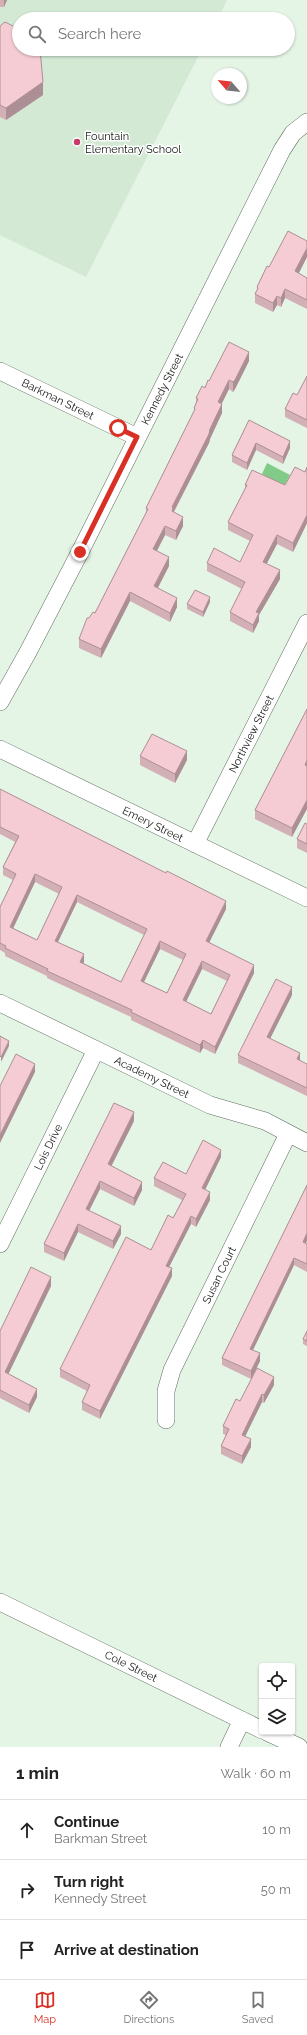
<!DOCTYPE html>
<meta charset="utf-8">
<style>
body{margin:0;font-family:Raleway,sans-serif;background:#f2f2f2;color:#222}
.controls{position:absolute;right:12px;bottom:12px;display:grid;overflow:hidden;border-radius:4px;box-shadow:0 1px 3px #0004}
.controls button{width:36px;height:36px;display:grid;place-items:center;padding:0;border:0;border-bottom:1px solid #e0e0e0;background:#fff;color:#222;font:20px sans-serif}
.compass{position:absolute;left:211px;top:68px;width:36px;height:36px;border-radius:50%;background:#fff;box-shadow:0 1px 3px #0004;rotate:298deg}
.stop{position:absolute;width:12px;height:12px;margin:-9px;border:3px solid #d93025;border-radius:50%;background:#fff}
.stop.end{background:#d93025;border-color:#fff;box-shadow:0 1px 4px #0008}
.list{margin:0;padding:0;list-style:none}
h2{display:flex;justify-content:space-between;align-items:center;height:52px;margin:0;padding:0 16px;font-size:17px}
h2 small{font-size:13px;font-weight:400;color:#767676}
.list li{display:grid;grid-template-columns:26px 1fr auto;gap:12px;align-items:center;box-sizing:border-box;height:60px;padding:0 16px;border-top:1px solid #e0e0e0}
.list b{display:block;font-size:15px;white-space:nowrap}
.list p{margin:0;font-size:13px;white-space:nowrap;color:#767676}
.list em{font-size:13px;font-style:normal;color:#767676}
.icon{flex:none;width:22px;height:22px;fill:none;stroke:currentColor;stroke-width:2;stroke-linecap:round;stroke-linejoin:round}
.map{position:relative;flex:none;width:307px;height:1747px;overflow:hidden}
.search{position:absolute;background:#fff;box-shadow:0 1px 3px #0004;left:12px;right:12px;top:12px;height:44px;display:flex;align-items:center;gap:10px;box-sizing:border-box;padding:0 14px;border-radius:22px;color:#767676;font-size:15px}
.sheet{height:232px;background:#fff}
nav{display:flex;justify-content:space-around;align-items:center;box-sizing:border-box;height:56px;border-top:1px solid #e0e0e0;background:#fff;font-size:11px;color:#767676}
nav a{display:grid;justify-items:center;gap:2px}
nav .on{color:#d93025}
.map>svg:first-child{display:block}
.built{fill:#d3e9d4}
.water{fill:#81cb89}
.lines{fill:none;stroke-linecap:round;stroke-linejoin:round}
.minor-casing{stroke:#606e61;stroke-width:18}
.minor{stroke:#fff;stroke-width:17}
.wall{fill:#d3afb6;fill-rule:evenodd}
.shaded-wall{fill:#ac8f94}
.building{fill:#f5ccd4;stroke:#ac8f94;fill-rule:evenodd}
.route{stroke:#d93025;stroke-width:5}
.poi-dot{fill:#c73a6a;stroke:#fff;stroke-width:1.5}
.labels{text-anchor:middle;stroke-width:3;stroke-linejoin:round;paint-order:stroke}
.poi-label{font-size:11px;fill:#141914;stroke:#fff;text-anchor:start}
.street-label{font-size:11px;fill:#141914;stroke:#fff}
</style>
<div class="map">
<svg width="307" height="1747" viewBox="0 0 307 1747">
<rect width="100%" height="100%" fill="#e4f4e5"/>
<!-- built -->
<path class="built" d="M0 0H227L218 19H19V49H202L86 277 0 235Z"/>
<!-- water -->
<path class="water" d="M267 463 290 475 284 486 262 474Z"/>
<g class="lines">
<!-- minor casing -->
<g class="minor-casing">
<path id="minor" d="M0 371 137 437
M0 702 28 652 80 552 282 150 293 133 307 122
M0 749 307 898
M195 844 307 623
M0 1003 210 1105 265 1121 307 1143
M0 1244 96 1050
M166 1420V1391L172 1370 288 1134
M0 1602 262 1730
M267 1732 299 1747
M229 1747 242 1720"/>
</g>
<!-- minor -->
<use href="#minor" class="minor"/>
</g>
<!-- wall -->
<path class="wall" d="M0 0H7L4 7H0Z
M0 26 43 95 6 120 0 117Z
M307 257 298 273 307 278V309L285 298 281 307 277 305 273 312 255 303V294L257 291V287L269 267Z
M249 361 235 389 233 392 229 389 222 403V413L210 439 209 443 174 512 183 526 176 540 165 535 157 551 169 566 158 588 177 607 170 622 130 601 101 658 79 648V639L89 618 95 613 146 513V508L194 412V408L196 403V398L209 381Z
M307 376V428L285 417V409L297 395Z
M249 420 290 448 283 464 256 450 247 470 232 462V455Z
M307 467V523L293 552 277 544 266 564 280 579 259 615V621L253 633 230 621V612L242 589 207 571V563L240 562 250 541 228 530V522L245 489V485H285L305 472Z
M210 602 203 617 187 609V604Z
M307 709 292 837 255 819V810Z
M140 756 187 760 175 783 140 765Z
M0 789 226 909 209 942 254 973 215 1054 203 1048 200 1053 158 1033 131 1020V1017L47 978V976L5 956V953L0 950V907L13 880 3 875V867L15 842 0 834ZM35 882 59 894 37 940 13 928ZM77 902 144 935 121 982 83 963 84 962 58 942ZM160 949 183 960 167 993 144 982ZM202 969 227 981 211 1014 186 1002Z
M307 824V853L297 848V839Z
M292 995 270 1038 300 1061 307 1064V1096L238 1063V1055Z
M134 1121 111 1166 142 1190 134 1206 100 1189 89 1211 121 1234 113 1249 78 1232 64 1261 44 1252V1244Z
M221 1157 205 1190 210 1200 196 1227 191 1224 169 1267 172 1276 100 1419 82 1410V1402L87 1391 60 1377V1369L151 1250 173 1218 182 1200 154 1186V1178L186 1174Z
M307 1185 306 1243 307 1244V1272L294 1265 253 1350 260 1361 251 1379 222 1365V1358Z
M51 1286 8 1374 37 1397 29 1413 0 1398V1331Z
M307 1331V1346L303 1344V1339Z
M274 1385 264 1403 262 1402 245 1436 251 1447 242 1464 221 1454V1446L226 1435 223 1434V1426L240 1401Z"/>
<!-- shaded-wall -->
<path class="shaded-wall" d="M4 0H7L4 7Z
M43 82V95L6 120V108Z
M307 248V257L295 281V271Z
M285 289V298L281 307V298Z
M277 296V305L273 312V303Z
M249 352V361L235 389 233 392V382Z
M229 380V389L218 411V402Z
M222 404V413L210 439 209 443 173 513 172 520V507Z
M290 441V448L283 464V457Z
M256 443V450L247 470V463Z
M307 515V523L293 552V543Z
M183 517V526L176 540V531Z
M165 526V535L153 558V549Z
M277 535V544L263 571V562Z
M169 557V566L154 595V586Z
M280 570V579L259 615V621L253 633V625L256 612Z
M130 592V601L101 658V649Z
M210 597V602L203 617V612Z
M177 598V607L170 622V613Z
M187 751V760L175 783V774Z
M307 760V769L305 765Z
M307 800V809L292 837V828Z
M35 874V882L10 935V927Z
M77 895V902L55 948V941Z
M226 901V909L206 949V941Z
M160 941V949L141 988V981Z
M84 954V962L80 969V962Z
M202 961V969L183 1008V1000Z
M254 965V973L215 1054V1047Z
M292 987V995L267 1045V1037Z
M203 1040V1048L200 1053V1045Z
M9 1041V1046L1 1062V1057Z
M300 1053V1061L297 1059Z
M35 1064V1072L0 1143V1135Z
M134 1112V1121L108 1173V1164Z
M221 1150V1157L202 1196V1188Z
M100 1181V1189L86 1217V1209Z
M142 1182V1190L134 1206V1198Z
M210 1192V1200L196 1227V1219Z
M191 1216V1224L166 1273V1266Z
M78 1224V1232L64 1261V1253Z
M121 1226V1234L113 1249V1241Z
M307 1233V1241L303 1249V1242Z
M294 1258V1265L250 1356V1349Z
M172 1268V1276L100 1419V1411Z
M51 1277V1286L5 1381V1372Z
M260 1353V1361L251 1379V1371Z
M274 1377V1385L264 1403V1395Z
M37 1389V1397L29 1413V1405Z
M262 1394V1402L242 1443V1435Z
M251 1439V1447L242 1464V1456Z"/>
<!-- building -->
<path class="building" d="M5 22 19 29V49H40L43 82 6 108 0 105V26Z
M288 231 307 241V248L295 271 307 278V300L285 289 281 298 277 296 273 303 255 294 258 288 257 287 267 266 269 267Z
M229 342 249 352 235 380 233 382 229 380 218 402 222 404 210 429 209 434 172 507 173 508 172 511 183 517 176 531 165 526 153 549 169 557 154 586 177 598 170 613 130 592 101 649 79 639 87 618H89L93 612 95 613 148 509 146 508 195 409 194 408 198 399 196 398 202 386 205 388 208 380 209 381Z
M307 376V420L285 409 293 393 297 395Z
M249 420 290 441 283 457 256 443 247 463 232 455Z
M295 467 305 472 307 467V515L293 543 277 535 263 562 280 570 256 612 259 613 253 625 230 612 245 582 207 563 214 548 240 562 253 535 228 522 247 485H245L252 470 285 485Z
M195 590 210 597 203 612 187 604Z
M307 709V760L305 765 307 766V800L292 828 255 810Z
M152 734 187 751 175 774 140 756Z
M0 789 166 873 167 871 226 901 206 941 254 965 215 1047 203 1040 200 1045 158 1025 131 1012 132 1010 47 971 48 969 5 948 6 946 0 943V907L16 874 3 867 19 836 0 827ZM35 874 62 887 37 940 10 927ZM77 895 147 929 121 982 80 962 84 954 55 941ZM160 941 186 954 167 993 141 981ZM202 961 230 975 211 1014 183 1000Z
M305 823 307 824V844L297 839Z
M276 979 292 987 267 1037 300 1053 297 1059 307 1064V1088L238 1055Z
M0 1036 9 1041 1 1057 0 1056Z
M16 1054 35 1064 0 1135V1086Z
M114 1103 134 1112 108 1164 142 1182 134 1198 100 1181 86 1209 121 1226 113 1241 78 1224 64 1253 44 1244Z
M203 1140 221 1150 202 1188 210 1192 196 1219 191 1216 166 1266 172 1268 100 1411 82 1402 90 1385 60 1369 126 1237 151 1250 168 1215 173 1218 186 1194 154 1178 163 1162 186 1174Z
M307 1185V1233L303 1242 307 1244V1264L294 1258 250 1349 260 1353 251 1371 222 1358Z
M31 1267 51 1277 5 1372 37 1389 29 1405 0 1390V1331Z
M307 1331V1341L303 1339Z
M257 1368 274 1377 264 1395 262 1394 242 1435 251 1439 242 1456 221 1446 229 1429 223 1426 236 1399 240 1401Z"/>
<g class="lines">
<!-- route -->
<path class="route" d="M80 552 137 437 118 428"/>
</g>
<!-- markers -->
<circle class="poi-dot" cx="77" cy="142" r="4"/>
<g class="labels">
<!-- poi labels -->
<g class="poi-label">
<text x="85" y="140">Fountain<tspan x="85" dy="13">Elementary School</tspan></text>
</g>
<!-- street labels -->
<g class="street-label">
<text transform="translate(162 389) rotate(-63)" y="4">Kennedy Street</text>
<text transform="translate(58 399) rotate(26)" y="4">Barkman Street</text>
<text transform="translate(251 734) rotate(-63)" y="4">Northview Street</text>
<text transform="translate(153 824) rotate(26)" y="4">Emery Street</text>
<text transform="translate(152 1077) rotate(26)" y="4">Academy Street</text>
<text transform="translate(48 1147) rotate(-64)" y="4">Lois Drive</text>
<text transform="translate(219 1275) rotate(-64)" y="4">Susan Court</text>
<text transform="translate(131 1666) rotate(26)" y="4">Cole Street</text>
</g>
</g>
</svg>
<div class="controls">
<button><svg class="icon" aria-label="locate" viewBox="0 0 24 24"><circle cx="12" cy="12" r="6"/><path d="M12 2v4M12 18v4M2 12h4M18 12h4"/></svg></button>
<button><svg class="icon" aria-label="layers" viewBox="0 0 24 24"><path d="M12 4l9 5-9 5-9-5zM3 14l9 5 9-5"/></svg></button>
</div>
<svg class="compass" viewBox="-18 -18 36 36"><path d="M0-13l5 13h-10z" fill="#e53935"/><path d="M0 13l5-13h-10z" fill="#767676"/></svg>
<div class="stop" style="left:118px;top:428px"></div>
<div class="stop end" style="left:80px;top:552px"></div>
<div class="search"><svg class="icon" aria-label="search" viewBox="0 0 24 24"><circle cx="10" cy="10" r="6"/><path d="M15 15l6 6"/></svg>Search here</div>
</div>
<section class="sheet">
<h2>1 min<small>Walk · 60 m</small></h2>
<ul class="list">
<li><svg class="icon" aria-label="ahead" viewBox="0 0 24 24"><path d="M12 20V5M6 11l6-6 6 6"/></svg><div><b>Continue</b><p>Barkman Street</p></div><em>10 m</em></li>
<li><svg class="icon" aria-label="right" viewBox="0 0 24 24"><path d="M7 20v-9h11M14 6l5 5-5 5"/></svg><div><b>Turn right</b><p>Kennedy Street</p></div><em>50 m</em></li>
<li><svg class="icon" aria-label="arrive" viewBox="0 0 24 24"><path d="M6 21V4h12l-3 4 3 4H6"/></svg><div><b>Arrive at destination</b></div></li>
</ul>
</section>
<nav>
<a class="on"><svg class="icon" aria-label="map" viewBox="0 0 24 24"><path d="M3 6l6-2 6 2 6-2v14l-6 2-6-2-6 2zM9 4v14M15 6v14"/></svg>Map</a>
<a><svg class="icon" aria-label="directions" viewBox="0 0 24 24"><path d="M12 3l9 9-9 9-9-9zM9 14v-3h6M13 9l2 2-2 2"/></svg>Directions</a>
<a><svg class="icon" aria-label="saved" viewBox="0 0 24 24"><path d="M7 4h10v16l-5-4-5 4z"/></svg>Saved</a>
</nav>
